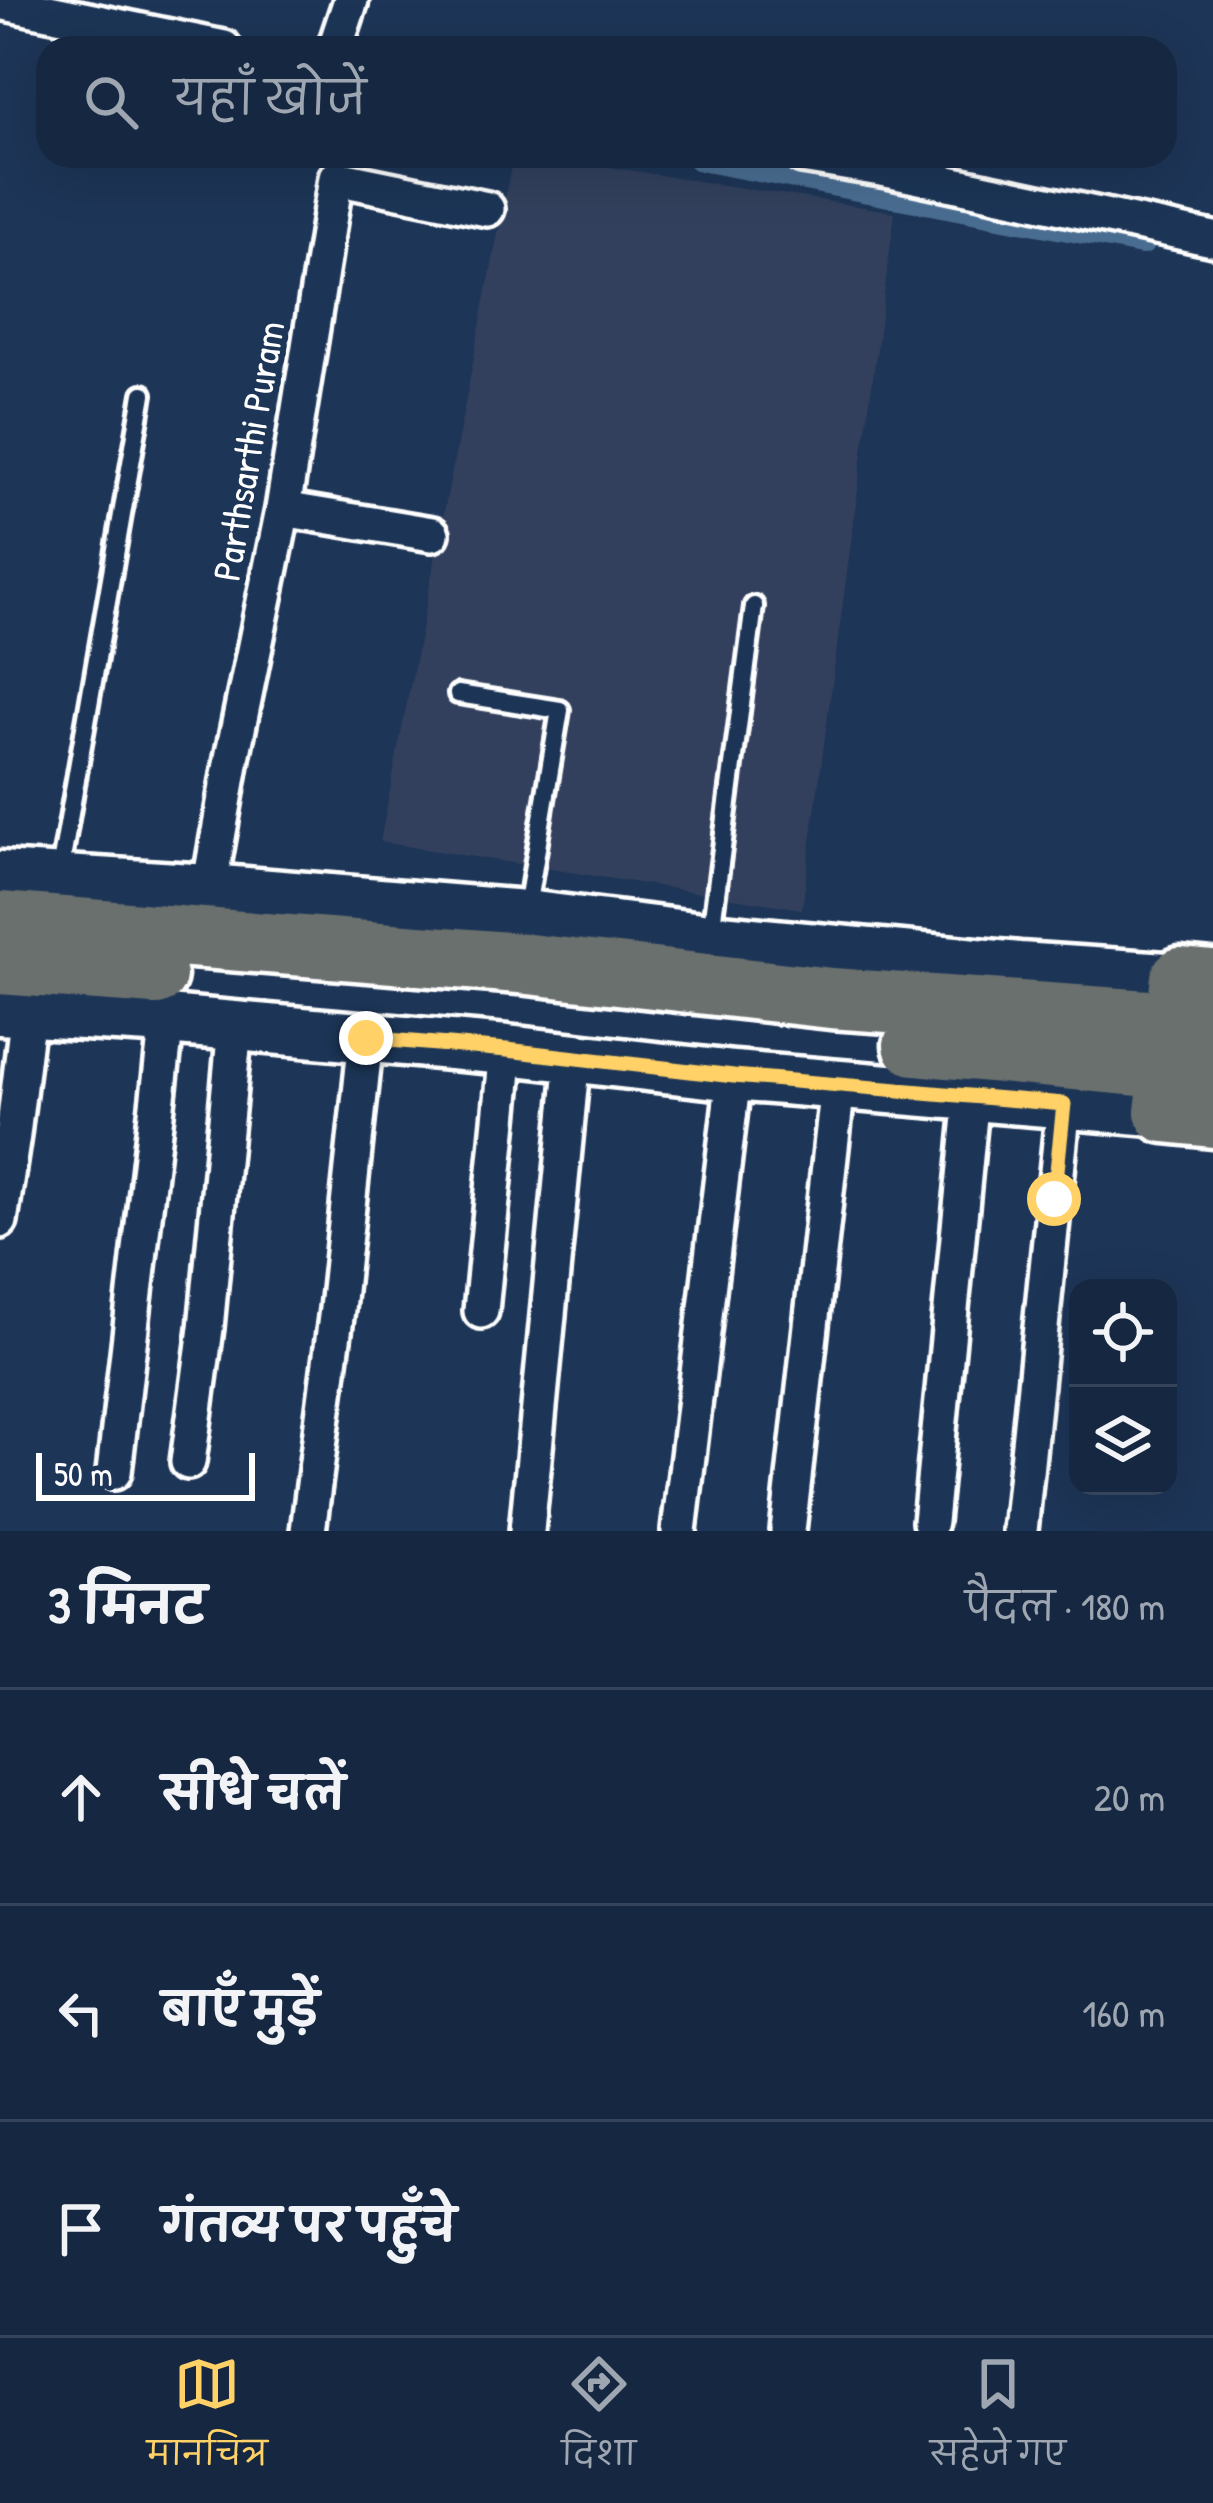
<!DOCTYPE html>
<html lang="hi">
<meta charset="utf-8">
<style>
body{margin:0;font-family:"Patrick Hand","Playpen Sans Deva",sans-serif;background:#23344c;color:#f1f3f6}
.controls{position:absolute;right:36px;bottom:36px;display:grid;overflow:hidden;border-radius:24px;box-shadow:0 12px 48px #0002}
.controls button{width:108px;height:108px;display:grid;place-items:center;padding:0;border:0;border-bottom:3px solid #35445a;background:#162841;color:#f1f3f6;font:60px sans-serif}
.scale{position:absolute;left:36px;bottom:30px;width:219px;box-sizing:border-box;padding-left:12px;border:6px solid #fff;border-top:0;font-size:33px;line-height:42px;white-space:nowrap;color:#fff;-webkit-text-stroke:9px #1d3557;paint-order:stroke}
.stop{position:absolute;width:36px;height:36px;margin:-27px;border:9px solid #ffd166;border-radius:50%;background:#fff}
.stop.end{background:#ffd166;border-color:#fff;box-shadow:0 3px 12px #0008}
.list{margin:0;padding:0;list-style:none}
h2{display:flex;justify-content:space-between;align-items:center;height:156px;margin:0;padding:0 48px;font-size:51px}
h2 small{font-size:39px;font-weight:400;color:#9ea6b1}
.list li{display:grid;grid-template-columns:78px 1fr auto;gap:36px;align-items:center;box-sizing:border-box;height:216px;padding:0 48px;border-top:3px solid #35445a}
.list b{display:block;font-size:45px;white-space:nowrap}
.list em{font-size:39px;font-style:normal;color:#9ea6b1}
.icon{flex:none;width:66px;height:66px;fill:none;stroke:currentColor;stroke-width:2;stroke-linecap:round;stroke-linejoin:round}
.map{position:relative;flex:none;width:1213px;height:1531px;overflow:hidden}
.search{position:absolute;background:#162841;box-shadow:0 12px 48px #0002;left:36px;right:36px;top:36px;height:132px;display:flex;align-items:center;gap:30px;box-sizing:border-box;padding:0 42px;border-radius:36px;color:#9ea6b1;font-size:45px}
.sheet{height:804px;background:#162841}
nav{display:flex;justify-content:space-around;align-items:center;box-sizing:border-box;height:168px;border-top:3px solid #35445a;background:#162841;font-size:33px;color:#9ea6b1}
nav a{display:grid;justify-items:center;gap:6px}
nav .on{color:#ffd166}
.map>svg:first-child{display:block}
.built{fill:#31415d}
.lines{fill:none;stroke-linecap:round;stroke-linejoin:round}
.canal{stroke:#4a6d91;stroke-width:30}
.lane-casing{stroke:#fff;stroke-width:26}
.street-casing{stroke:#fff;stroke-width:42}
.secondary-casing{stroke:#fff;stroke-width:57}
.primary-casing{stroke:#fff;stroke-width:63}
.highway-casing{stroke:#fff;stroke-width:69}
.lane{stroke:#1d3557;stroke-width:16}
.street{stroke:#1d3557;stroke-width:33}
.secondary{stroke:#1d3557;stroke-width:48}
.primary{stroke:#6b706d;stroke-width:54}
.highway{stroke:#6b706d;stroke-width:60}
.route{stroke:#ffd166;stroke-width:15}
.labels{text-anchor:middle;stroke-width:12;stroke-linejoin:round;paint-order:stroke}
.street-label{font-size:39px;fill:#fff;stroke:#1d3557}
</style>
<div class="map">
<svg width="1213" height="1531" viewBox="0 0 1213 1531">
<rect width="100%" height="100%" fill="#1d3557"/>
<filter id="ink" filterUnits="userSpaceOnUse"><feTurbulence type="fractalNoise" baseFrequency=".00833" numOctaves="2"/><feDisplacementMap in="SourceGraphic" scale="24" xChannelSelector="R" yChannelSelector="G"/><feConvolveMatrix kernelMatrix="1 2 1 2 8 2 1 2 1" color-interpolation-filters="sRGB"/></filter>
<g filter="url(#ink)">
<!-- built -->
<path class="built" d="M513 156H539L895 212 802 909 380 842Z"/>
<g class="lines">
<!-- canal -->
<path class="canal" d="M701 156 1142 240"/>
<!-- lane casing -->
<g class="lane-casing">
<path id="lane" d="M458 694 560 710 527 908
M59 877 143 394
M711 932 754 606"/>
</g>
<!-- street casing -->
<g class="street-casing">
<path id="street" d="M0 2 224 48
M335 48 351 0
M802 156 887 170 1213 239
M283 509 432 534
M209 889 232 758 283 509 336 178 487 209
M0 1221 13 1135 28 1012
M481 1311 507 1050
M188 1462 206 1328 235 1027
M114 1472 167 1020
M930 1522 972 1096
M308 1531 337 1309 366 1038
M527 1531 573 1057
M679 1531 734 1076
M788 1531 838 1085
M1020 1531 1064 1104"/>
</g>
<!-- secondary casing -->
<g class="secondary-casing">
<path id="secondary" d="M0 876 209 889 526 915 710 938 1019 967 1181 978
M0 1010 167 1020 507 1050 734 1076 1165 1112"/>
</g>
<!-- primary casing -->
<g class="primary-casing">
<path id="primary" d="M1177 1022 1213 1026
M1171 1069 1213 1074"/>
</g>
<!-- highway casing -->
<g class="highway-casing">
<path id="highway" d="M0 922 520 963 831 998 1177 1022
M0 964 156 975
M1213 981 1181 978 1165 1112 1213 1117
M914 1045 1171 1069"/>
</g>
<!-- lane -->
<use href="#lane" class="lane"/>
<!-- street -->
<use href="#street" class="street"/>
<!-- secondary -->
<use href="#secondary" class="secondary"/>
<!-- primary -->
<use href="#primary" class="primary"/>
<!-- highway -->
<use href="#highway" class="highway"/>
</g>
</g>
<g class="lines" filter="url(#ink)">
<!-- route -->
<path class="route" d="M366 1038 507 1050 734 1076 1064 1104 1054 1199"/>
</g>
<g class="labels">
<!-- street labels -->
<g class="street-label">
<text transform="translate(248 451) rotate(-80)" y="14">Parthsarthi Puram</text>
</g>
</g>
</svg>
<div class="controls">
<button><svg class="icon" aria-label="locate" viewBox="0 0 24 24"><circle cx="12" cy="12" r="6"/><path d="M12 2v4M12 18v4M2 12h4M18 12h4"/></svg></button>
<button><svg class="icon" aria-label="layers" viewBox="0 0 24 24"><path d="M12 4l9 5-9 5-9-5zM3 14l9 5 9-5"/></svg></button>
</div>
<div class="scale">50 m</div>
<div class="stop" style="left:1054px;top:1199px"></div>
<div class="stop end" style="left:366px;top:1038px"></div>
<div class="search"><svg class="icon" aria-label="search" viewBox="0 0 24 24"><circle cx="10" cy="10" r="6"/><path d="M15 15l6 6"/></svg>यहाँ खोजें</div>
</div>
<section class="sheet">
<h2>3 मिनट<small>पैदल · 180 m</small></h2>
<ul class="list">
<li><svg class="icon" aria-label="ahead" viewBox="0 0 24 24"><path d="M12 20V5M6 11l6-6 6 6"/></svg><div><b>सीधे चलें</b></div><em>20 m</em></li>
<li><svg class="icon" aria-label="left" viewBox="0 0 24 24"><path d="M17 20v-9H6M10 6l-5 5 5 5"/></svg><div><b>बाएँ मुड़ें</b></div><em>160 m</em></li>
<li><svg class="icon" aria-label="arrive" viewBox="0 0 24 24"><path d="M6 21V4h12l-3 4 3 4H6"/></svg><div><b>गंतव्य पर पहुँचे</b></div></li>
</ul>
</section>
<nav>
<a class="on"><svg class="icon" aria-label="map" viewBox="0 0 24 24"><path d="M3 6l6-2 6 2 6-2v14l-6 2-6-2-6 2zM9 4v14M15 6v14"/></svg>मानचित्र</a>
<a><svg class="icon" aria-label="directions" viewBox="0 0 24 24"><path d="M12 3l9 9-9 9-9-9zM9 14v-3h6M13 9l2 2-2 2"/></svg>दिशा</a>
<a><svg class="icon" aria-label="saved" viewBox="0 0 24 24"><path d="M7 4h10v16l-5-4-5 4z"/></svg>सहेजे गए</a>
</nav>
